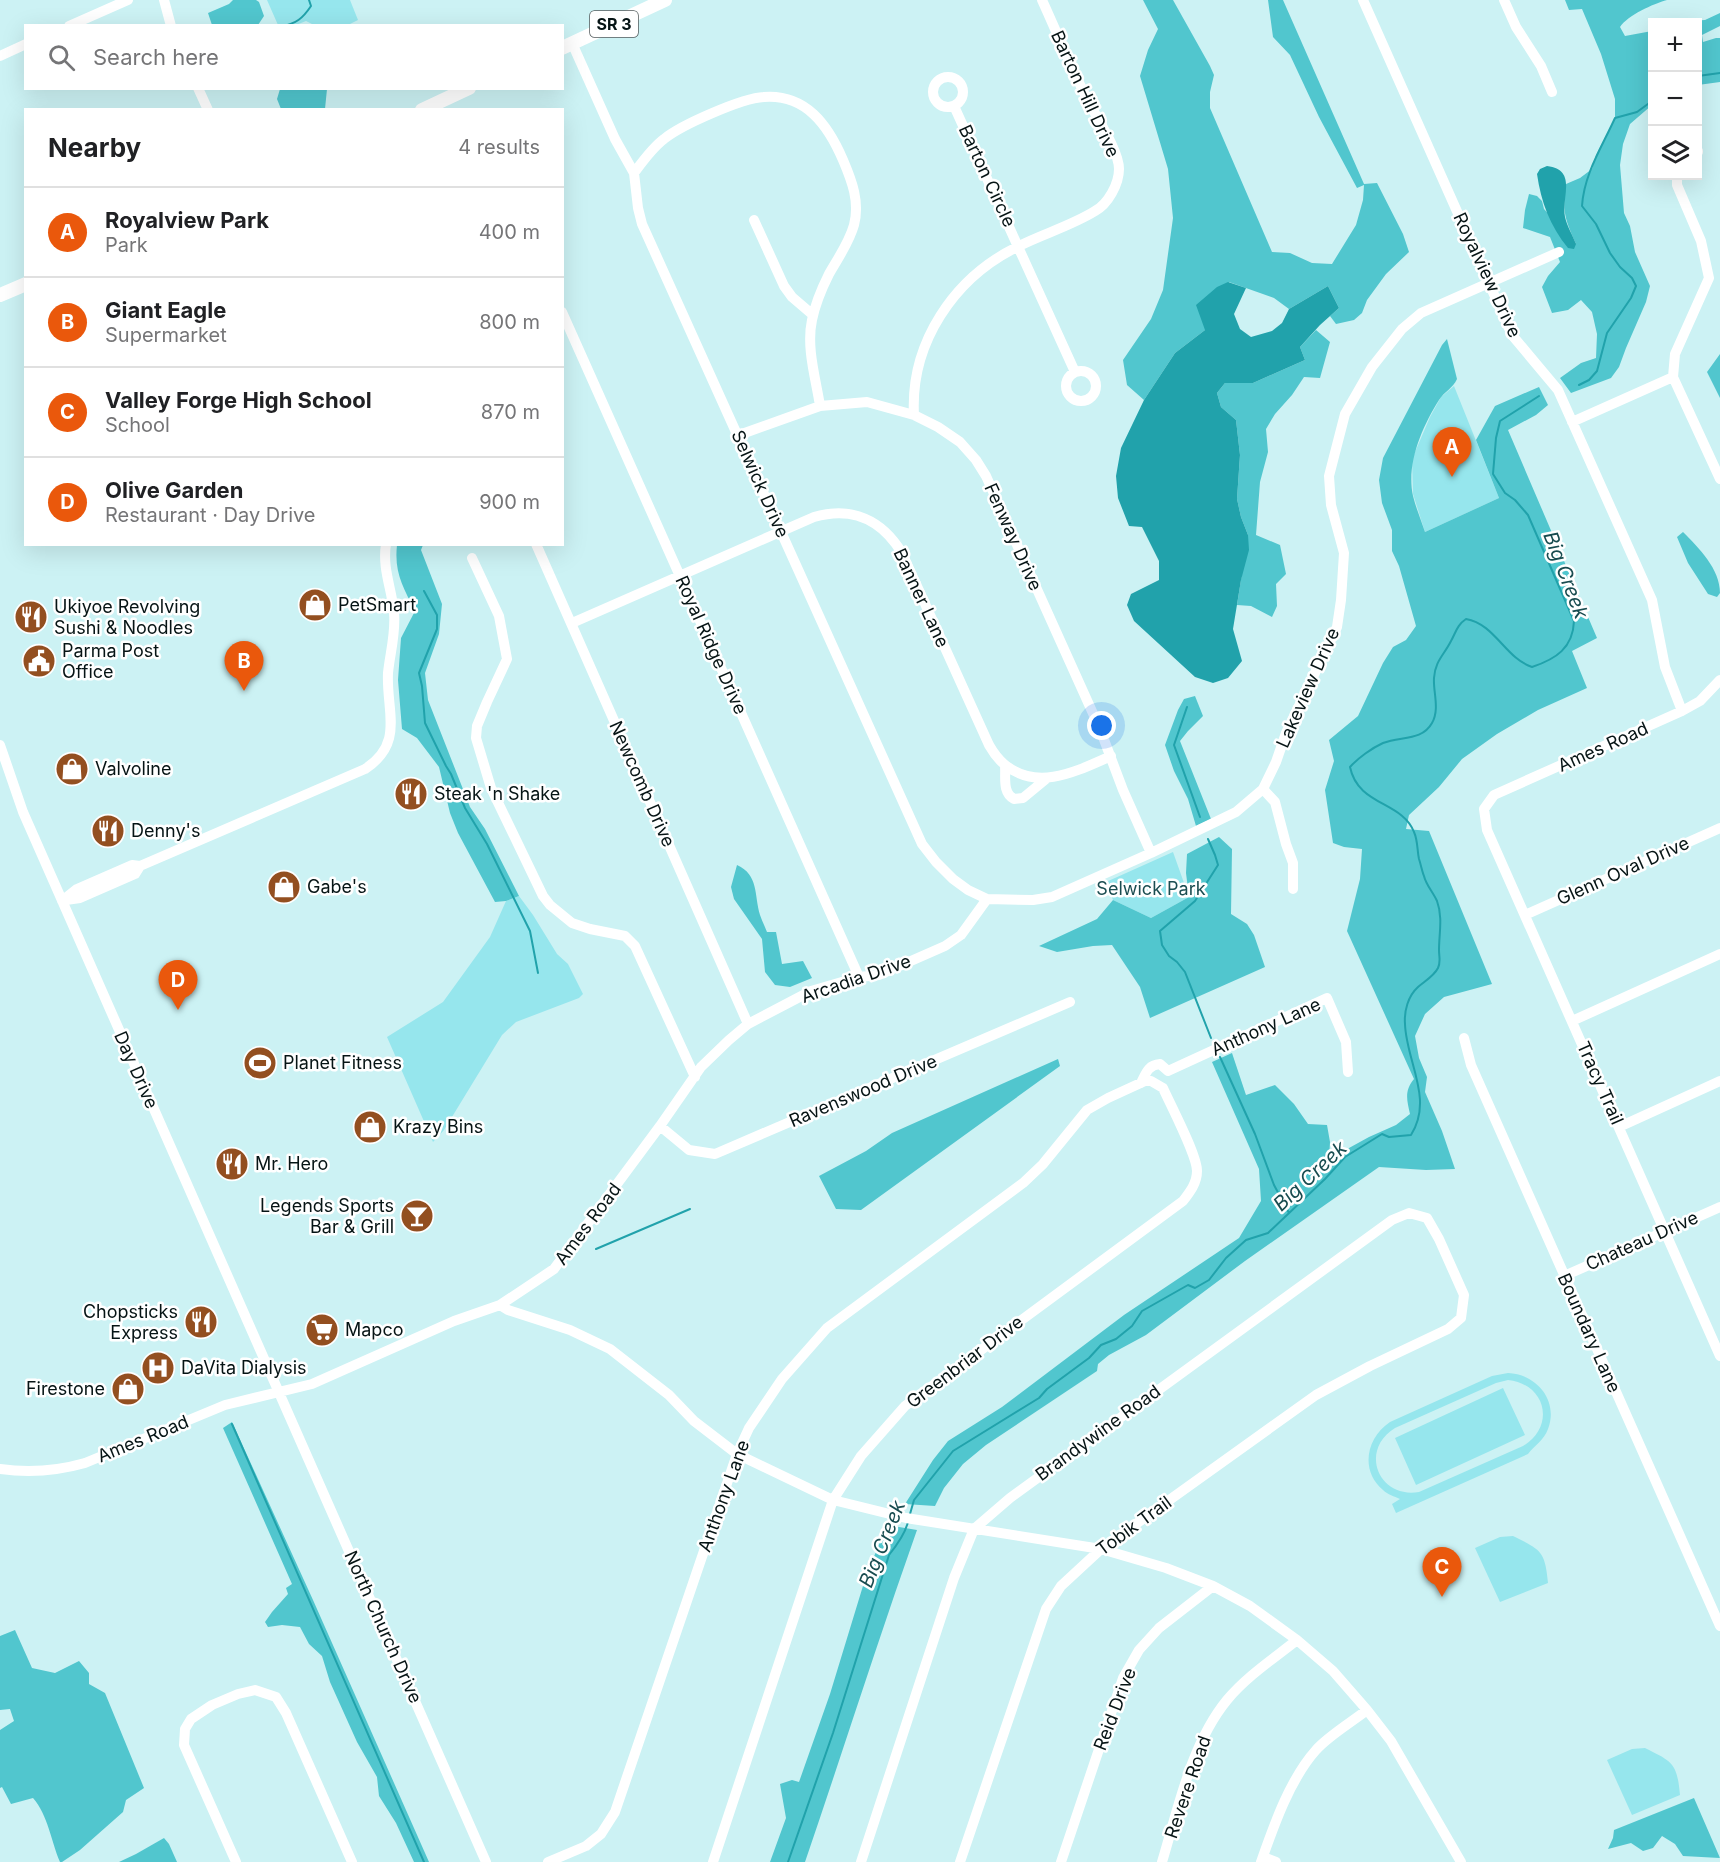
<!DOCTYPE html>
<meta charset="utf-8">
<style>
body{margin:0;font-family:Inter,sans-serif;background:#f6f6f6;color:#202124}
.controls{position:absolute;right:18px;top:18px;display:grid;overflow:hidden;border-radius:0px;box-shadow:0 6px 24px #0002}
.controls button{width:54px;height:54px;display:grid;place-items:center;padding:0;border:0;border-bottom:2px solid #e0e0e0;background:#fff;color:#202124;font:30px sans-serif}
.you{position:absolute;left:1102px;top:726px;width:21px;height:21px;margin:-15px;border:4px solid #fff;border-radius:50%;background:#1a73e8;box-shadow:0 0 0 9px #1a73e833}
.badge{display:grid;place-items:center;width:39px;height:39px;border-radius:50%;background:#ea580c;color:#fff;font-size:20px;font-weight:700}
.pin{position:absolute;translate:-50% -50px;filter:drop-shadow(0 2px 3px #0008)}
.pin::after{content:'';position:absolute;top:32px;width:21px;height:18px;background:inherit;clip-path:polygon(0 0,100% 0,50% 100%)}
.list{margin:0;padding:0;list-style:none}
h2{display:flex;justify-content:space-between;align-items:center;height:78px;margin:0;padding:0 24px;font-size:26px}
h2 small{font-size:20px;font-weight:400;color:#757577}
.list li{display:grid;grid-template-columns:39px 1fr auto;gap:18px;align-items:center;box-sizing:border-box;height:90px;padding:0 24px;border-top:2px solid #e0e0e0}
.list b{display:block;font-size:22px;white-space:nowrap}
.list p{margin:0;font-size:20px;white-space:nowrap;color:#757577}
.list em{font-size:20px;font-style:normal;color:#757577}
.icon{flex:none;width:33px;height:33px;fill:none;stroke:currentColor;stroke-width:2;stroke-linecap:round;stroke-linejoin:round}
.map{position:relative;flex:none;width:1720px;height:1862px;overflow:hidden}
.search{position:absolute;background:#fff;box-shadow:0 6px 24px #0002;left:24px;top:24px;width:540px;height:66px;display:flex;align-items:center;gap:15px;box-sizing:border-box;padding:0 21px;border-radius:0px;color:#757577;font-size:22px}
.panel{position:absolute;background:#fff;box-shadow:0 6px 24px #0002;left:24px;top:108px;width:540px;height:438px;border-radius:0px}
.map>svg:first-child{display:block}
.green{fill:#96e6ed;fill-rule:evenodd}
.forest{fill:#51c6ce}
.water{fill:#21a2ab}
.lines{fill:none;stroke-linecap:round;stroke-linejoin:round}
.stream{stroke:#21a2ab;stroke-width:2}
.minor{stroke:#fff;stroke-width:10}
.major{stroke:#fff;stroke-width:14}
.labels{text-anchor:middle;stroke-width:5;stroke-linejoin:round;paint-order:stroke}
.shield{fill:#fff;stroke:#515a5b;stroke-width:1.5}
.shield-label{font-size:16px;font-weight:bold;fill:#061415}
.street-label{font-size:18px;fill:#061415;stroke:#fff}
.poi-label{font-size:18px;fill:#061415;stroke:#fff;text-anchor:start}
.park-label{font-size:18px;fill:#1a4d51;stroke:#fff}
.water-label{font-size:20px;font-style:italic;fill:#184c50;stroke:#fff}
</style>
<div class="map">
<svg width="1720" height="1862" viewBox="0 0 1720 1862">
<rect width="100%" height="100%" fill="#ccf2f4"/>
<!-- green -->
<path class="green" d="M267 0H350L358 20 348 25H314L306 21 296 25H278Z
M1454 386 1499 498 1425 532 1413 494 1412 459 1430 417 1441 397Z
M1173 852 1189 897 1151 918 1113 900 1106 882Z
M519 896 533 915 557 954 568 964 583 994 579 998 516 1022 502 1035 444 1130 433 1142 387 1037 443 1002 490 937 506 901Z
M1508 1373C1536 1374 1559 1400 1548 1429 1544 1440 1534 1446 1528 1454L1396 1513 1392 1504 1400 1499C1394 1496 1388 1495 1383 1490 1360 1471 1366 1438 1390 1422L1492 1376ZM1508 1380C1546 1384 1556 1426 1523 1446L1419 1492C1378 1499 1359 1450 1395 1428L1496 1383Z
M1503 1388 1525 1435 1416 1485 1395 1438Z
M1513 1536C1541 1550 1545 1551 1548 1583L1500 1602 1475 1548 1500 1537Z
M1645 1748C1673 1762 1677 1763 1680 1795L1632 1815 1607 1760 1632 1749Z"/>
<!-- forest -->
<path class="forest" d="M233 0H256L259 2 264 16 258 25H212L208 13 229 4Z
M1143 0H1173L1210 66 1214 75 1210 92V108L1272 252 1290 253 1312 263 1332 264 1356 225 1363 200 1364 185 1357 188 1319 117 1290 55 1273 37 1268 0H1283L1364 184 1377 183 1403 234 1409 252 1386 274 1367 300 1362 313 1354 320 1336 324 1330 316 1339 308 1328 286 1289 309 1274 298 1229 282 1205 330 1175 353 1144 400 1127 385 1123 360 1151 319 1163 290 1173 218 1168 169 1140 76 1148 50 1158 29Z
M1565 0H1667C1653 4 1628 15 1620 27L1625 36 1652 31V105L1630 124 1623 144 1620 165 1624 213 1630 226 1635 252 1650 286 1646 302 1626 348 1619 367 1611 378 1571 393 1560 378 1581 363 1596 358 1597 334 1592 312 1581 300 1568 310 1552 313 1542 287 1548 276 1560 262 1550 237 1523 228 1525 210 1529 194 1537 196 1542 201 1544 209 1576 244C1565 219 1562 212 1566 184L1580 178 1592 169 1596 155 1615 118V99L1601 54 1582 9 1569 10Z
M1720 13V26L1702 35 1703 42 1716 38H1720V82L1698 85V22H1671L1705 20Z
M280 89H327L325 109H281L277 99Z
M1316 330 1330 342 1320 378 1304 377 1292 395 1275 414 1266 429 1268 452 1260 482 1256 535 1280 545 1286 574 1276 584 1277 606 1272 617 1251 606 1237 605 1248 535 1241 517 1237 499 1240 455 1236 420 1221 407 1217 393 1225 383H1253L1305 360 1300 347Z
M1447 339 1457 379C1453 388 1444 392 1439 400 1422 427 1406 464 1413 496 1416 508 1421 520 1425 532L1499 498 1476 440 1495 406 1539 387 1548 405 1536 415 1508 430 1597 638 1572 651 1587 688 1538 710 1497 734 1462 759 1439 787 1409 815 1406 829 1429 831 1492 984 1444 997 1425 1014 1415 1036 1419 1058 1427 1077 1425 1092 1442 1131 1455 1169 1426 1170 1379 1167 1245 1261 1146 1335 1109 1355 1098 1364 1097 1371 986 1445 963 1464 944 1488 935 1506 905 1504 933 1460 948 1441 1002 1407 1124 1315 1239 1238 1261 1201 1259 1169 1212 1062 1232 1053 1246 1095 1275 1085 1294 1104 1308 1124 1327 1125 1330 1142 1329 1159 1369 1137 1396 1125 1410 1114C1407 1100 1404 1091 1414 1079L1347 931 1360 879 1362 849 1344 847 1333 843 1325 790 1334 761 1329 740 1358 716 1383 663 1393 647 1406 640 1416 626 1399 566 1392 551V530L1382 503 1379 480 1383 458 1442 345Z
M1720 354V398L1707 372Z
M1683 532C1699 548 1720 569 1720 593L1717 597 1708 594 1688 563 1677 537Z
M397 545H423L421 550 442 604 439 634 425 673 428 700 470 807 485 829 519 896 506 901 495 902 458 833 450 813 439 767 417 738 402 729 398 680 401 638 415 611C403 587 394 573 397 545Z
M1195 696 1203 716 1188 731 1180 741 1211 819 1196 826 1188 799 1174 771 1165 745 1178 710 1184 699Z
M1219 837 1232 849 1231 914 1247 924 1254 935 1265 967 1150 1018 1140 987 1112 945 1093 946 1057 952 1039 946 1097 919 1113 900 1151 918 1189 897 1186 873 1187 854Z
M737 865C759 875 754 895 760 915 762 921 765 927 767 932H776L782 964 803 961 812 978 790 987 775 985 765 972 762 939 734 899 731 887Z
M1058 1059 1060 1066 861 1210 836 1209 819 1176 866 1151 892 1133Z
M232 1422 313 1600 429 1862H414L396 1823 379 1796 377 1777 357 1742 330 1682 322 1656 309 1644 300 1627 282 1625 268 1627 265 1622 272 1612 288 1594 286 1588 292 1584 223 1428Z
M887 1525 917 1530C878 1640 843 1751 805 1862H770L786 1818 780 1784 792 1780 799 1782 830 1694 866 1576Z
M15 1630 32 1668 55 1673 79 1661 89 1673V1684L105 1693 144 1788 126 1800 123 1812 80 1850 62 1862H60C51 1841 48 1815 33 1798L11 1804 2 1787 0 1788V1730L14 1721 10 1709 0 1710V1636Z
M1694 1798 1720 1858 1683 1856 1675 1844 1662 1836 1653 1848 1643 1851 1631 1843 1608 1849 1613 1838 1614 1830Z
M164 1838 169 1844 177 1862H119L136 1854Z"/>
<!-- water -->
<path class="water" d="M1547 166C1578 170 1561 197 1565 217 1567 226 1573 236 1576 244L1574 249 1568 248C1550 226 1541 202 1537 174L1540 169Z
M1228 282 1246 288 1234 314 1240 329 1251 337 1272 331 1282 323 1289 309 1328 286 1339 308 1320 325 1300 347 1305 360 1253 383H1225L1217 393 1221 407 1236 420 1240 455 1237 499 1241 517 1248 535 1249 550 1241 580 1233 629 1242 661 1228 678 1213 683 1195 677 1134 621 1127 605 1131 594 1159 580V561L1142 527 1129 526 1118 498 1116 476 1121 448 1144 400 1175 353 1205 330 1196 305 1217 287Z"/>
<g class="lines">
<!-- stream -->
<path class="stream" d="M282 26C296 24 303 18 311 6L309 0
M1698 76 1720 73
M1579 385 1589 380 1597 371 1607 333 1631 298 1636 286 1632 278 1620 267 1610 253 1596 224 1582 206C1584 174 1602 147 1615 118L1637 112 1652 101
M424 591 437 615V629L419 673 422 686 425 723 446 766 451 774 465 808 487 844 530 931 538 973
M1187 707 1174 745 1200 817
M1208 839 1215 855 1218 865 1195 901 1160 931 1162 945 1169 956 1177 962 1185 972 1211 1038
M1220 1057 1255 1134 1274 1185 1289 1213
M596 1249 690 1209
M232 1424 424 1862
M910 1514 914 1500 953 1451 1039 1398 1047 1389 1089 1358 1101 1345 1116 1339 1132 1326 1142 1311 1188 1285 1195 1288 1209 1280 1226 1258 1246 1240 1268 1233 1325 1179 1345 1157 1382 1134 1389 1137 1411 1135C1434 1099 1406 1061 1405 1024 1404 1011 1408 996 1418 987 1425 981 1434 976 1438 968 1441 962 1439 957 1439 950 1439 934 1443 917 1437 901 1433 892 1426 885 1424 876 1422 871 1421 865 1419 859 1417 850 1418 841 1414 832 1402 801 1358 806 1350 767 1358 758 1372 748 1383 743 1401 736 1422 741 1432 723 1440 709 1433 692 1434 678 1435 661 1444 655 1451 641 1456 632 1457 625 1466 619 1495 624 1505 658 1532 667 1556 659 1573 648 1574 621L1528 515 1515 500 1505 493 1493 474 1496 438 1500 421 1539 396
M788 1862 833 1733 889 1555C897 1545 905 1534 908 1522"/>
<!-- minor -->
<path class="minor" d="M164 0 171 26
M1363 0 1512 335 1558 390 1652 600 1665 667 1682 711
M1504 0 1516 27 1541 66 1552 92
M69 26 128 0
M572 43 615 139 634 173 638 208 642 224 922 844 936 862 953 879 968 890 987 899 1033 900 1052 897 1151 853 1236 812 1263 789 1276 762 1286 733 1337 627 1341 600 1344 553 1331 505 1329 476 1345 414 1372 367 1402 329 1421 313 1559 252
M0 56 26 44
M933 92a15 15 0 1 1 30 0a15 15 0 1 1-30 0Z
M198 88 208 110
M954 106 1075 372
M1698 152V151
M634 173C643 161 652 148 664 139 681 125 742 98 764 97 806 94 828 125 843 160 852 181 860 202 854 225 849 243 838 258 829 274 822 288 815 305 812 320 806 348 816 379 820 406
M1677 176V185L1701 241 1709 278 1675 354 1673 377 1720 479
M754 220 784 286 792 297 813 315
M562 312 859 977
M1066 386a15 15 0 1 1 30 0a15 15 0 1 1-30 0Z
M914 415C910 343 954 278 1017 247 1042 234 1071 226 1095 211 1108 204 1119 184 1119 169 1119 150 1096 117 1087 99 1071 67 1057 33 1042 0
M1572 422 1673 377
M739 435 820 406 867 402 914 415 938 427 960 442 976 460 986 476 1100 729 1123 790 1151 853
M536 544 748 1024
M472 558 499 616 507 659 487 702 477 726 476 738 491 788 543 896 550 905 572 923 590 929 625 936 635 946 695 1077
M572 623 814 517C852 506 882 520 902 553L989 745C993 752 998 759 1004 764 1037 792 1077 771 1111 756
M1720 680 1700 701 1682 711 1494 795 1484 809 1487 830 1720 1356
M0 745 23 812 486 1862
M1005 765C1006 778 1002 792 1014 799L1023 798 1046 779
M1263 789 1275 802 1286 844 1293 863V889
M66 900 80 898 135 874 140 866
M62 901 77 889 132 865 140 866 365 769C405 743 386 711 388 673 390 653 396 633 394 613 392 589 382 569 386 544
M1525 915 1720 828
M1572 1021 1720 954
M1464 1038 1471 1065 1720 1626
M1141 1083C1146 1073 1148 1065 1160 1064L1168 1071 1327 998 1346 1042 1348 1072
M660 1126 689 1150 715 1154 1070 1002
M1619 1127 1720 1081
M1564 1276 1720 1207
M500 1305 508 1310 570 1330 610 1349 669 1395 694 1421 737 1454 833 1500 906 1518 1101 1549 1166 1568 1213 1586 1250 1606 1297 1640 1333 1671 1367 1710 1391 1741 1461 1862
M0 1469C29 1473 57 1471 85 1463L225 1405 312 1384 454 1321 500 1305 554 1269 660 1126 701 1067 729 1040 748 1024 811 991 859 977 879 975 945 946 961 935 987 899
M1263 1857 1276 1862
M236 1862 184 1745 185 1729 191 1719 212 1705 238 1694 255 1690 276 1697 286 1713 352 1862
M548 1862 586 1846 601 1834 615 1812 737 1454 749 1428 782 1379 827 1328 1023 1183 1043 1164 1087 1110 1108 1098 1145 1081H1151L1163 1088
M713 1862 833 1500 861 1456 905 1406 1183 1201C1190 1192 1197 1183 1197 1171 1197 1155 1171 1106 1163 1088
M861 1862 954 1578 974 1529 1010 1498 1392 1220 1409 1213 1427 1218 1439 1239 1464 1295 1461 1318 1448 1329 1370 1366 1316 1395 1101 1549 1061 1586 1046 1609 960 1862
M1061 1862 1123 1678 1139 1650 1159 1628 1213 1586
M1162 1862C1178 1809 1191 1744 1227 1700 1246 1677 1273 1659 1297 1640
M1261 1862C1274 1825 1290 1779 1316 1750 1327 1737 1353 1721 1367 1710"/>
<!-- major -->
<path class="major" d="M562 48 665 0
M422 110 469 88
M0 295 26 284"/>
</g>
<!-- icons -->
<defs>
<g id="shop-disc" transform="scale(1.725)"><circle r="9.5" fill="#934f20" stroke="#fff"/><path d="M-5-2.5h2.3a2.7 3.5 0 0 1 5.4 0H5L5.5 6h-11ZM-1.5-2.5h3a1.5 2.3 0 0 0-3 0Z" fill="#fff"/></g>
<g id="restaurant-disc" transform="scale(1.725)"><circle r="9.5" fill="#934f20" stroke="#fff"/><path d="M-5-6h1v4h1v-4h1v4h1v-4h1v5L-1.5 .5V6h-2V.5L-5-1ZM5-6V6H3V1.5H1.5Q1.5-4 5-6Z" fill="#fff"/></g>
<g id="civic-disc" transform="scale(1.725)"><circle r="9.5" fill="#934f20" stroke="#fff"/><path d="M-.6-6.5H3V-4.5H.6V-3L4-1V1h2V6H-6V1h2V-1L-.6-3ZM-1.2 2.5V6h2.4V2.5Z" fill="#fff"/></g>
<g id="stadium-disc" transform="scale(1.725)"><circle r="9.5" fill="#934f20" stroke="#fff"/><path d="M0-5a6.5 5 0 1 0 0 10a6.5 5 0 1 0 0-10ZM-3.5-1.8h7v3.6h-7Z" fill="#fff"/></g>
<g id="bar-disc" transform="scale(1.725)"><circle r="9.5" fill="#934f20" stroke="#fff"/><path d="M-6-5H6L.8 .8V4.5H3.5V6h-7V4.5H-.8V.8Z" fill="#fff"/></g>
<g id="supermarket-disc" transform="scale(1.725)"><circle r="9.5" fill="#934f20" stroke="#fff"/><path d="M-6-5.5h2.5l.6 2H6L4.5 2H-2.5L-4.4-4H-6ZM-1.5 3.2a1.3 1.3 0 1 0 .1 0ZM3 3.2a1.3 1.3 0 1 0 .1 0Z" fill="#fff"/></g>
<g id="hospital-disc" transform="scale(1.725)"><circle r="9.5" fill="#934f20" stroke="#fff"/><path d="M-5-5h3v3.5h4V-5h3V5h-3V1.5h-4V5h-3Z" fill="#fff"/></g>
</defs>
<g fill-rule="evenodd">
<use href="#shop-disc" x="315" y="605"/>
<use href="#restaurant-disc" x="31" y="617"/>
<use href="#civic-disc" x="39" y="661"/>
<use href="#shop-disc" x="72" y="769"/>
<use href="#restaurant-disc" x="411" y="794"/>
<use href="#restaurant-disc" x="108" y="831"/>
<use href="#shop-disc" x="284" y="887"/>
<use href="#stadium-disc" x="260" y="1063"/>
<use href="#shop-disc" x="370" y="1127"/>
<use href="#restaurant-disc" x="232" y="1164"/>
<use href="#bar-disc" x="417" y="1216"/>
<use href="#restaurant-disc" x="201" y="1322"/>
<use href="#supermarket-disc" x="322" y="1330"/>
<use href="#hospital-disc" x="158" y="1368"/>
<use href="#shop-disc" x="128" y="1389"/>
</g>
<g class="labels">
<!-- shield labels -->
<rect class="shield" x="590" y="11" width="48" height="26" rx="4.5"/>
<g class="shield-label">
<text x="614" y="30">SR 3</text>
</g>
<!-- street labels -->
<g class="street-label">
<text transform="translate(1085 94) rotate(65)" y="6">Barton Hill Drive</text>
<text transform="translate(987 176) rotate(65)" y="6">Barton Circle</text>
<text transform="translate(1487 275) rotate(65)" y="6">Royalview Drive</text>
<text transform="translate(760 484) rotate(66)" y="6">Selwick Drive</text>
<text transform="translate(1013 537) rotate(66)" y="6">Fenway Drive</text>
<text transform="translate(921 598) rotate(65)" y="6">Banner Lane</text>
<text transform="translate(711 645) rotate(66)" y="6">Royal Ridge Drive</text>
<text transform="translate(1308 688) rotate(-66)" y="6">Lakeview Drive</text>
<text transform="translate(1603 747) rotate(-24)" y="6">Ames Road</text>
<text transform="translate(642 784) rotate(66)" y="6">Newcomb Drive</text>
<text transform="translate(1623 871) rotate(-24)" y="6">Glenn Oval Drive</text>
<text transform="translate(856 979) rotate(-19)" y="6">Arcadia Drive</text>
<text transform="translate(1266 1027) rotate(-24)" y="6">Anthony Lane</text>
<text transform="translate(136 1070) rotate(66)" y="6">Day Drive</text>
<text transform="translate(1600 1083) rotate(66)" y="6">Tracy Trail</text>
<text transform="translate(863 1091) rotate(-23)" y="6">Ravenswood Drive</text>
<text transform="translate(588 1224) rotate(-53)" y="6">Ames Road</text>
<text transform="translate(1642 1241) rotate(-24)" y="6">Chateau Drive</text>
<text transform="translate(1589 1333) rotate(66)" y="6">Boundary Lane</text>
<text transform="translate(965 1362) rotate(-37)" y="6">Greenbriar Drive</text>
<text transform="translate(1098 1433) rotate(-36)" y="6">Brandywine Road</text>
<text transform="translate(143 1439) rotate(-22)" y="6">Ames Road</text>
<text transform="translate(724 1496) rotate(-70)" y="6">Anthony Lane</text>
<text transform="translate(1134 1526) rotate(-36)" y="6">Tobik Trail</text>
<text transform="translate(383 1627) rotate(66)" y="6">North Church Drive</text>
<text transform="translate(1115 1709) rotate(-69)" y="6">Reid Drive</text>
<text transform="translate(1188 1787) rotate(-71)" y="6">Revere Road</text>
</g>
<!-- poi labels -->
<g class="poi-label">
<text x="338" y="611">PetSmart</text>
<text x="54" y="613">Ukiyoe Revolving<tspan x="54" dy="21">Sushi &amp; Noodles</tspan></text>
<text x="62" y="657">Parma Post<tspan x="62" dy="21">Office</tspan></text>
<text x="95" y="775">Valvoline</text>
<text x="434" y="800">Steak 'n Shake</text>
<text x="131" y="837">Denny's</text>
<text x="307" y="893">Gabe's</text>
<text x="283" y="1069">Planet Fitness</text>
<text x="393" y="1133">Krazy Bins</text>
<text x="255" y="1170">Mr. Hero</text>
<text x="394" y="1212" text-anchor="end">Legends Sports<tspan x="394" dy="21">Bar &amp; Grill</tspan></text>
<text x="178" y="1318" text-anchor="end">Chopsticks<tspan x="178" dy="21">Express</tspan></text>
<text x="345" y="1336">Mapco</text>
<text x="181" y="1374">DaVita Dialysis</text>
<text x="105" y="1395" text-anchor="end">Firestone</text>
</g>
<!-- park labels -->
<g class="park-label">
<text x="1151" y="895">Selwick Park</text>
</g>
<!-- water labels -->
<g class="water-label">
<text transform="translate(1566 575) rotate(69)" y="7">Big Creek</text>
<text transform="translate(1310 1176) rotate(-43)" y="7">Big Creek</text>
<text transform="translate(882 1544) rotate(-68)" y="7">Big Creek</text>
</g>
</g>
</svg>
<div class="controls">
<button>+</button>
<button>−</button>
<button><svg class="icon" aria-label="layers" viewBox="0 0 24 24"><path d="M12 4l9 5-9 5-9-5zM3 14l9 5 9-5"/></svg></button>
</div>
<div class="you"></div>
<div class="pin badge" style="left:1452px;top:477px">A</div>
<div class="pin badge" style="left:244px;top:691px">B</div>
<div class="pin badge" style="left:1442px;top:1597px">C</div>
<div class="pin badge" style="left:178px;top:1010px">D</div>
<div class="search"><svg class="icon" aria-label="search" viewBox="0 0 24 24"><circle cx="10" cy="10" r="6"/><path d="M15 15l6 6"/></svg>Search here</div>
<section class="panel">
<h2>Nearby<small>4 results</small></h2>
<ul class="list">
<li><span class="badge">A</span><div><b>Royalview Park</b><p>Park</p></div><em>400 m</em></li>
<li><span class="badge">B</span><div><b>Giant Eagle</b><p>Supermarket</p></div><em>800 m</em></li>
<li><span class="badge">C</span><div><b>Valley Forge High School</b><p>School</p></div><em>870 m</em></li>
<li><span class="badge">D</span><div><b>Olive Garden</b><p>Restaurant · Day Drive</p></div><em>900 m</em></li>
</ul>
</section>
</div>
